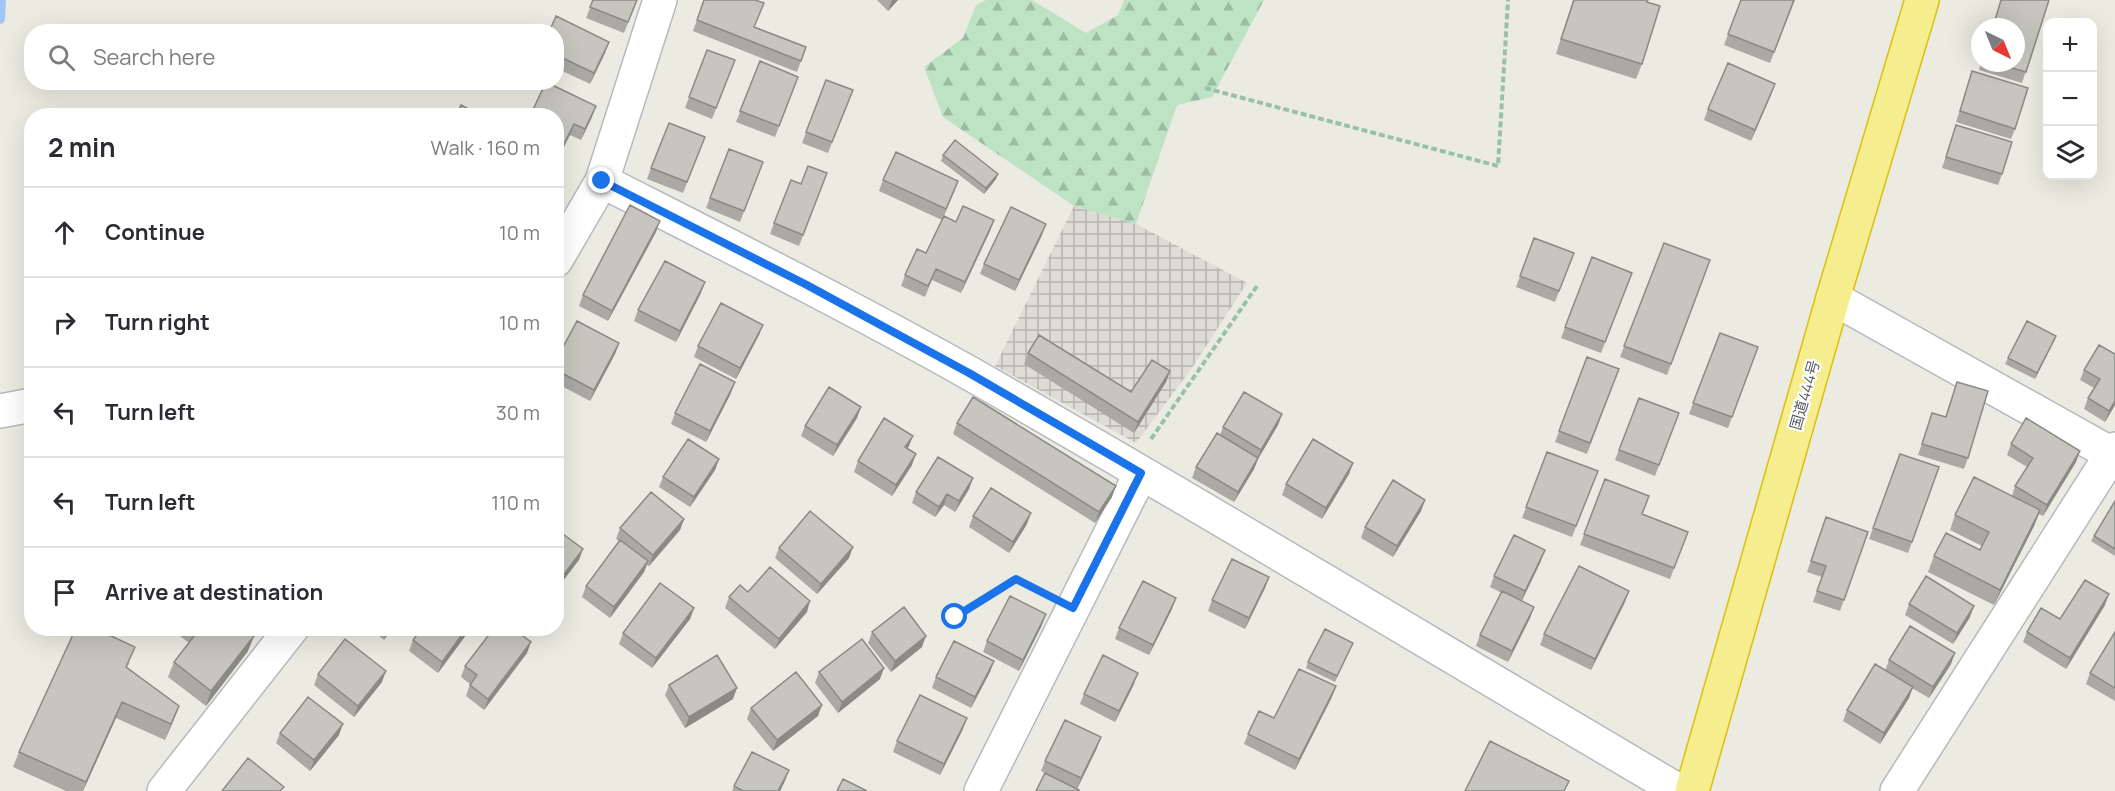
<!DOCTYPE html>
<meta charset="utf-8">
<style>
body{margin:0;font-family:Manrope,"Noto Sans JP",sans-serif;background:#f2f2f3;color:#2b2b33}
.controls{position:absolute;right:18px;top:18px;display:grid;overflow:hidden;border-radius:12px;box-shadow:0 6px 24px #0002}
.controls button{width:54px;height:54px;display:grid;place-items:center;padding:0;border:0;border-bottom:2px solid #e1e1e2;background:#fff;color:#2b2b33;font:30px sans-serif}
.compass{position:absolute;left:1971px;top:18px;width:54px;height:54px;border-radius:50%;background:#fff;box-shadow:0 6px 24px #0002;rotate:137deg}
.stop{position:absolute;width:18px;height:18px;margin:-14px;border:4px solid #1a73e8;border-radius:50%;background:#fff}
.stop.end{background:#1a73e8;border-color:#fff;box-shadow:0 2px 6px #0008}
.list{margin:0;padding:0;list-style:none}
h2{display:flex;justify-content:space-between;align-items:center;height:78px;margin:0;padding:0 24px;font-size:26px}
h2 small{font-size:20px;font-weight:400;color:#7c7c81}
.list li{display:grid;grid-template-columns:39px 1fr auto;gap:18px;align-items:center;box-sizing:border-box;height:90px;padding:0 24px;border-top:2px solid #e1e1e2}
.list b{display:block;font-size:22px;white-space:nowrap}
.list em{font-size:20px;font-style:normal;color:#7c7c81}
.icon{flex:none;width:33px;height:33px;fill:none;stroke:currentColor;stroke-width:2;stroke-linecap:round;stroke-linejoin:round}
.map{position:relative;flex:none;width:2115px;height:791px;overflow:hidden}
.search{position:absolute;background:#fff;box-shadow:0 6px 24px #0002;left:24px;top:24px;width:540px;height:66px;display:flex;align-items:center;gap:15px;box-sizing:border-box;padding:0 21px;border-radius:24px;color:#7c7c81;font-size:22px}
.panel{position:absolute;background:#fff;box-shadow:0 6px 24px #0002;left:24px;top:108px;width:540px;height:528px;border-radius:24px}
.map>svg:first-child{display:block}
.industrial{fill:url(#industrial-grid)}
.forest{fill:url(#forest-firs)}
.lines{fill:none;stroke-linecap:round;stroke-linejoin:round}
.stream{stroke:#a3c4f9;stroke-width:10}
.minor-casing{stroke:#b8b9bf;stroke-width:36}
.highway-casing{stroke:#dcc00f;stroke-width:36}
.path{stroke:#98c1ab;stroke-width:4;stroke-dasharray:6 3;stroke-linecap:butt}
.minor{stroke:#fff;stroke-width:33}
.highway{stroke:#f5ed8e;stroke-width:33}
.wall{fill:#aaa9a3}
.shaded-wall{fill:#8b8a85}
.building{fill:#c6c5be;stroke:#8b8a85;stroke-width:1.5}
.route{stroke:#1a73e8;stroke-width:8}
.labels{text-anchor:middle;stroke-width:4.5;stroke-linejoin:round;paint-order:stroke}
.street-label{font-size:15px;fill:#595b61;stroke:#fff}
</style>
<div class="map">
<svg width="2115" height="791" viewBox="0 0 2115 791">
<defs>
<pattern id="industrial-grid" width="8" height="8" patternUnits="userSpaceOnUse" patternTransform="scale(1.5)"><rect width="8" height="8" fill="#dddcd5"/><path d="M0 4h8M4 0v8" fill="none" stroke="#b6b5b0"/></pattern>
<pattern id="forest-firs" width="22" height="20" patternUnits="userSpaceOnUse" patternTransform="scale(1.5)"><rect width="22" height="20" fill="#bee2c4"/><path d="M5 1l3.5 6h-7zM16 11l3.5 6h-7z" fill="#9dbaa3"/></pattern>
</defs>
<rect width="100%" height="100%" fill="#ebebe1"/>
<!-- industrial -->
<path class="industrial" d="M1074 206 1136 224 1247 283 1192 368 1136 443 995 366Z"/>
<!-- forest -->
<path class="forest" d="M986 0H1032L1086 33 1118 15 1124 0H1264L1212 97 1177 105 1136 224 1074 206 943 117 924 67 963 38 976 5Z"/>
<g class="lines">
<!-- stream -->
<path class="stream" d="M0 19 1 0"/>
<!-- minor casing -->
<g class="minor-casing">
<path id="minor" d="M602 181C726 244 850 306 971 374 1209 510 1443 652 1679 791
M556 260 602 181 660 0
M1833 298 2115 456
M0 411 32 405
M164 791 292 628
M981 791 1141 473
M1897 791 2115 449"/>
</g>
<!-- highway casing -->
<g class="highway-casing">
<path id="highway" d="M1692 791 1833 298 1922 0"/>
</g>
<!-- path -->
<path class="path" d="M1205 88 1498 166 1508 0
M1151 439 1257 286
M955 617 1016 579 1042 592"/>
<!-- minor -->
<use href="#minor" class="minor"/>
<!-- highway -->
<use href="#highway" class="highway"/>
</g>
<!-- wall -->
<path class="wall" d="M593 0H637L624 33 586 18Z
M704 0 755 27 806 47 797 72 693 31Z
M877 0H898L888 11Z
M1573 0H1648L1642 64 1636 79 1556 54Z
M1741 0H1795L1770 63 1724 45Z
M2001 0H2049L2022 83 1979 70 1981 63H2016V27H1993Z
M556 32 605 53 590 84 556 68Z
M707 50 735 60 712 119 685 108Z
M760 61 798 77 775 137 736 122Z
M1972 71 2015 129 2011 139 1956 122Z
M826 80 853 90 828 153 802 143Z
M1771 95 1751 141 1704 120 1708 109Z
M556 116 592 117 581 140 570 135Z
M1956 125 2002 174 1998 185 1942 168Z
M705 137 683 193 647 179 651 168Z
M729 149 759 173 740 222 706 208Z
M943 155 996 179 984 194 941 161Z
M827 173 799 246 770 234 774 223 801 184Z
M883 180 958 181 942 220 879 191Z
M956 222 990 231 961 293 932 280 925 297 901 286 905 275Z
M656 232 608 321 579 306 583 295Z
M1042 235 1015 291 980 274 984 264Z
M1534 238 1574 253 1555 302 1516 287Z
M1664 243 1710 260 1667 375 1620 357Z
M1592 257 1632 273 1601 353 1561 338Z
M701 293 676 342 634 321 638 310Z
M763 325 759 335 736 379 694 357 698 346Z
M1720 333 1758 347 1728 428 1689 414Z
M2054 341 2035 379 2005 364 2008 358Z
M619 343 615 354 590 401 556 383V360Z
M1028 353 1131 392 1170 371 1166 382 1134 433 1024 364Z
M2115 354V405L2105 422 2084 409 2088 398 2094 388 2080 380 2084 370Z
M1587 357 1619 369 1587 454 1555 442Z
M1957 382 1968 458 1964 469 1918 455 1932 413 1945 417Z
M731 393 706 442 671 424 675 413Z
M1639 398 1679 413 1655 476 1615 460Z
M1282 414 1278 425 1258 459 1254 469 1234 502 1192 478 1196 467 1220 435 1223 427Z
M857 418 833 456 801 436 805 426Z
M957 423 1112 497 1095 523 953 434Z
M2011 444 2076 462 2043 516 2039 514 2034 526 1994 605 1928 572 1934 556 1980 550 1982 546 1950 530 1955 515 2012 496 2015 486 2027 467 2007 455Z
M909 446 907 449 912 465 892 496 854 472 858 461Z
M1547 452 1598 471 1572 537 1522 518Z
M1900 454 1939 467 1908 553 1869 539Z
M719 459 715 470 690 507 659 487 663 477Z
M1353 463 1349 474 1322 519 1282 495 1286 484Z
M973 478 969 489 955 512 944 505 935 517 912 503 916 492Z
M1605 479 1642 514 1688 532 1670 579 1580 545Z
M1425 500 1421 511 1393 557 1361 538 1365 527Z
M2115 501V556L2091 541Z
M973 516 1027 524 1009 553 969 527Z
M1826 517 1868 532 1840 611 1813 602 1822 577 1807 572Z
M684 519 680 530 649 566 647 565 644 572 610 618 582 597 586 586 619 541 616 539 620 528Z
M779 548 849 558 817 594 775 558Z
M1541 561 1522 601 1534 607 1530 618 1508 662 1476 646 1480 635 1502 593 1490 587 1494 576Z
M1269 577 1265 588 1245 629 1208 611 1212 600Z
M729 597 807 612 775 649 725 608Z
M1625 602 1591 670 1540 645 1544 634Z
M1909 604 1970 617 1953 644 1905 615Z
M2105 605 2066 669 2023 642 2027 632 2060 619Z
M694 608 690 619 652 668 619 644 623 633Z
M1172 609 1149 655 1115 639 1119 628Z
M1042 625 1019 671 983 652 987 641Z
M178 628H244L248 651 206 706 168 677 174 662 189 643 176 633Z
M369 628H392L384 640Z
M422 628H469L466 635 438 673 409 651 413 640Z
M872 632 922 647 891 672 868 643Z
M2115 632V701L2086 684 2090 673Z
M1353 643 1335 682 1306 668 1308 662Z
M527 653 484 710 466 696 470 684 461 677 465 666Z
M1889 660 1951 664 1929 698 1912 688 1909 698 1880 744 1843 721 1847 710 1885 671Z
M994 661 990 672 971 708 932 688 936 677Z
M130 662 127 667 179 706 165 740 116 718 83 791H66L13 767 19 752Z
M819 672 880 679 838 713 815 683Z
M318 674 382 682 354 717 314 685Z
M1134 684 1115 722 1080 704 1084 694Z
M669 685 733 699 685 728 665 695Z
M1332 697 1295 770 1244 744 1248 734 1274 718Z
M751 708 818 716 773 751 747 719Z
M963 729 940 775 893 752 897 741Z
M280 733 339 735 310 771 276 743Z
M1097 748 1077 789 1041 771 1045 761Z
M789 770 780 791H732L734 786Z"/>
<!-- shaded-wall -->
<path class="shaded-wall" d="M892 0H898L888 11Z
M609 42 605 53 590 84 594 73Z
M1775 84 1771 95 1751 141 1755 130Z
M596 106 592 117 581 140 585 129Z
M574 124 570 135 556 162V160Z
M998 174 996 179 984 194 986 188Z
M958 181 954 192 942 220 946 209Z
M994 220 990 231 961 293 965 282Z
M660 221 656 232 608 321 612 311Z
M1046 224 1042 235 1015 291 1019 280Z
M705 282 701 293 676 342 680 331Z
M763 325 759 335 736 379 740 368Z
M2056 336 2054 341 2035 379 2037 373Z
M619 343 615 354 590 401 594 390Z
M1170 371 1166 382 1134 433 1138 422Z
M735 382 731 393 706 442 710 431Z
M2115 401V405L2105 422 2109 411Z
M861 407 857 418 833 456 837 445Z
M1282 414 1278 425 1258 459 1254 469 1234 502 1238 492 1257 459 1261 450Z
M913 436 909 446 901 458 905 447Z
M2080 451 2076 462 2043 516 2047 505Z
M916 454 912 465 892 496 896 485Z
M719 459 715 470 690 507 694 497Z
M1353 463 1349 474 1322 519 1326 508Z
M973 478 969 489 955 512 959 501Z
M1116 486 1112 497 1095 523 1099 512Z
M947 494 944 505 935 517 939 507Z
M1425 500 1421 511 1393 557 1397 546Z
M2040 510 2034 526 1994 605 2000 590Z
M1031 513 1027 524 1009 553 1013 542Z
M684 519 680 530 649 566 653 555Z
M853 547 849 558 817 594 821 584Z
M583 549 579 560 556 590V585Z
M1545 550 1541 561 1521 602 1525 591Z
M648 561 644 572 610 618 614 607Z
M1269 577 1265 588 1245 629 1249 618Z
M1629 591 1625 602 1591 670 1595 659Z
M2109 594 2105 605 2066 669 2070 658Z
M1176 598 1172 609 1149 655 1153 645Z
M810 601 807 612 775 649 779 639Z
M1974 606 1970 617 1953 644 1957 633Z
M1534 607 1530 618 1508 662 1512 651Z
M694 608 690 619 652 668 656 658Z
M1046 614 1042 625 1019 671 1023 660Z
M388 628H392L384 640Z
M467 628H469L466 635 438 673 442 662Z
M254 636 248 651 206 706 211 691Z
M926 636 922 647 891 672 895 661Z
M531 642 527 653 484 710 488 699Z
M1955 653 1951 664 1929 698 1933 687Z
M994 661 990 672 971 708 975 697Z
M884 668 880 679 838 713 842 702Z
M386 671 382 682 354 717 358 706Z
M1138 673 1134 684 1115 722 1119 711Z
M1336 686 1332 697 1295 770 1299 759Z
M1913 687 1909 698 1880 744 1884 733Z
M737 688 733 699 685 728 689 717Z
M122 702 116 718 83 791 86 782Z
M822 705 818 716 773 751 777 740Z
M179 706 173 722 165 740 171 724Z
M967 718 963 729 940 775 944 764Z
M343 724 339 735 310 771 314 760Z
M1101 737 1097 748 1077 789 1081 778Z
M789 770 785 781 780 791H778Z"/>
<!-- building -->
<path class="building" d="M593 0H637L628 22 590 7Z
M704 0H755L764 3 754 27 806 47 801 61 697 20Z
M1574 0H1648L1647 2 1660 6 1642 64 1561 39Z
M1741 0H1794L1774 52 1728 34Z
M2001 0H2049L2026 72 1995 63H2016V27H1993Z
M556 16 609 42 594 73 556 55V32H549Z
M707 50 735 60 716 108 689 97Z
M760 61 798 77 779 126 740 111Z
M1728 63 1775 84 1755 130 1708 109Z
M1972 71 2028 88 2015 129 1960 111Z
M826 80 853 90 832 142 806 132Z
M546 82 596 106 585 129 574 124 556 160V116H530Z
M461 105 482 116H456Z
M669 123 705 137 687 182 651 168Z
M1956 125 2012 142 2002 174 1946 157Z
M955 140 998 174 986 188 943 155Z
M729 149 763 162 744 211 710 198Z
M896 152 958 181 946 209 883 180Z
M808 166 827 173 803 235 774 223 791 180 801 184Z
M630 205 660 221 612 311 583 295Z
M963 206 994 220 965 282 936 269 928 286 905 275 917 249 926 253 944 216 956 222Z
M1011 207 1046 224 1019 280 984 264Z
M1534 238 1574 253 1559 291 1520 276Z
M1664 243 1710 260 1671 364 1624 346Z
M1592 257 1632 273 1605 342 1565 327Z
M665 261 705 282 680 331 638 310Z
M721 303 763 325 740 368 698 346Z
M577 321 619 343 594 390 556 370V360Z
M2027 321 2056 336 2037 373 2008 358Z
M1720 333 1758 347 1732 417 1693 403Z
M1039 335 1131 392 1152 360 1170 371 1138 422 1028 353Z
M2099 345 2115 354V401L2109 411 2088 398 2100 379 2084 370Z
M1587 357 1619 369 1590 443 1559 431Z
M700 364 735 382 710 431 675 413Z
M1957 382 1988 391 1968 458 1922 444 1932 413 1946 417Z
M829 387 861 407 837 445 805 426Z
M1244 392 1282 414 1261 450 1223 427Z
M973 397 1116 486 1099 512 957 423Z
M1639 398 1679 413 1659 465 1619 450Z
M884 418 913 436 905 447 916 454 896 485 858 461Z
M2026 418 2080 451 2047 505 2015 486 2033 458 2011 444Z
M1217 433 1258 458 1238 492 1196 467Z
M688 439 719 459 694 497 663 477Z
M1313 439 1353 463 1326 508 1286 484Z
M1547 452 1598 471 1576 526 1526 507Z
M1900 454 1939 467 1912 542 1873 528Z
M938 457 973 478 959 501 947 494 939 507 916 492Z
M1974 477 2040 510 2000 590 1934 556 1946 533 1980 550 1989 532 1955 515Z
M1605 479 1649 496 1642 514 1688 532 1674 568 1584 534Z
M1393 480 1425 500 1397 546 1365 527Z
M991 488 1031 513 1013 542 973 516Z
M651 492 684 519 653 555 620 528Z
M2115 501V549L2094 536Z
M810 511 853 547 821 584 779 548Z
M1826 517 1868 532 1844 600 1817 591 1826 566 1811 561Z
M556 529 583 549 556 585Z
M1514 535 1545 550 1525 591 1494 576Z
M620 540 648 561 614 607 586 586Z
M1232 559 1269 577 1249 618 1212 600Z
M1579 566 1629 591 1595 659 1544 634Z
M770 567 810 601 779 639 729 597 740 585 748 592Z
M1926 576 1974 606 1957 633 1909 604Z
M2085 580 2109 594 2070 658 2027 632 2041 608 2060 619Z
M1143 581 1176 598 1153 645 1119 628Z
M660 583 694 608 656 658 623 633Z
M1502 591 1534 607 1512 651 1480 635Z
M1010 596 1046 614 1023 660 987 641Z
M904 607 926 636 895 661 872 632Z
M1910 626 1955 653 1933 687 1889 660Z
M76 628H94L135 647 126 667 179 706 171 724 122 702 86 782 19 752Z
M195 628H244L254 636 211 691 174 662 198 631Z
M422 628H467L442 662 413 640Z
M494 628H512L531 642 488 699 470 685 477 675 465 666Z
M1325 629 1353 643 1337 676 1308 662Z
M2115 632V688L2090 673Z
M345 639 386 671 358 706 318 674Z
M862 639 884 668 842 702 819 672Z
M954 641 994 661 975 697 936 677Z
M717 655 737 688 689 717 669 685Z
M1103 655 1138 673 1119 711 1084 694Z
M1875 664 1913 687 1884 733 1847 710Z
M1299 669 1336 686 1299 759 1248 734 1259 711 1274 718Z
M796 672 822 705 777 740 751 708Z
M920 695 967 718 944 764 897 741Z
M308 697 343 724 314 760 280 733Z
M1065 720 1101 737 1081 778 1045 761Z
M1490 741 1569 781 1564 791H1465Z
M752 752 789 770 778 791H743L734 786Z
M248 758 284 787 280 791H222Z
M1045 773 1079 790V791H1036Z
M843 779 867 791H837Z"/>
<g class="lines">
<!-- route -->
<path class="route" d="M602 181 805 284 969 373 1141 473 1073 608 1016 579 955 617"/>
</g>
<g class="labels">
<!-- street labels -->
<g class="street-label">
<text transform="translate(1805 395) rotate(-74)" y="5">国道444号</text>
</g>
</g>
</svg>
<div class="controls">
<button>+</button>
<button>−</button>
<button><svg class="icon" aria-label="layers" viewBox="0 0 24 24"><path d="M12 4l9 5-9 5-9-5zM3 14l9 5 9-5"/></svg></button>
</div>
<svg class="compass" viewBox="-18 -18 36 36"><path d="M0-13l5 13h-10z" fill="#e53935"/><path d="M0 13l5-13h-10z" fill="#7c7c81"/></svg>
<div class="stop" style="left:955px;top:617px"></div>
<div class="stop end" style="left:602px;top:181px"></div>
<div class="search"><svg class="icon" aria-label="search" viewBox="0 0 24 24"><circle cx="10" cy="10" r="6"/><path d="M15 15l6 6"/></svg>Search here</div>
<section class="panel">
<h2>2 min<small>Walk · 160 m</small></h2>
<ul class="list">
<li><svg class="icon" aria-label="ahead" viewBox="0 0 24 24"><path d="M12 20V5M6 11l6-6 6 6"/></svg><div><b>Continue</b></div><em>10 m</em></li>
<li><svg class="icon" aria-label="right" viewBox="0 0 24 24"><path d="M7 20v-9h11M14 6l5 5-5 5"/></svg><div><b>Turn right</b></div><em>10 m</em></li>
<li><svg class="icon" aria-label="left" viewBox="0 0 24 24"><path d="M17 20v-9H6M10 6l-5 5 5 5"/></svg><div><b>Turn left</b></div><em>30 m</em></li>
<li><svg class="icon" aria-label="left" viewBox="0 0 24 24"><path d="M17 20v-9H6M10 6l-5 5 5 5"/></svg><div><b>Turn left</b></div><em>110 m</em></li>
<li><svg class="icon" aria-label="arrive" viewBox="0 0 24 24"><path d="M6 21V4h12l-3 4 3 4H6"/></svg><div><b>Arrive at destination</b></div></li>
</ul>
</section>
</div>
